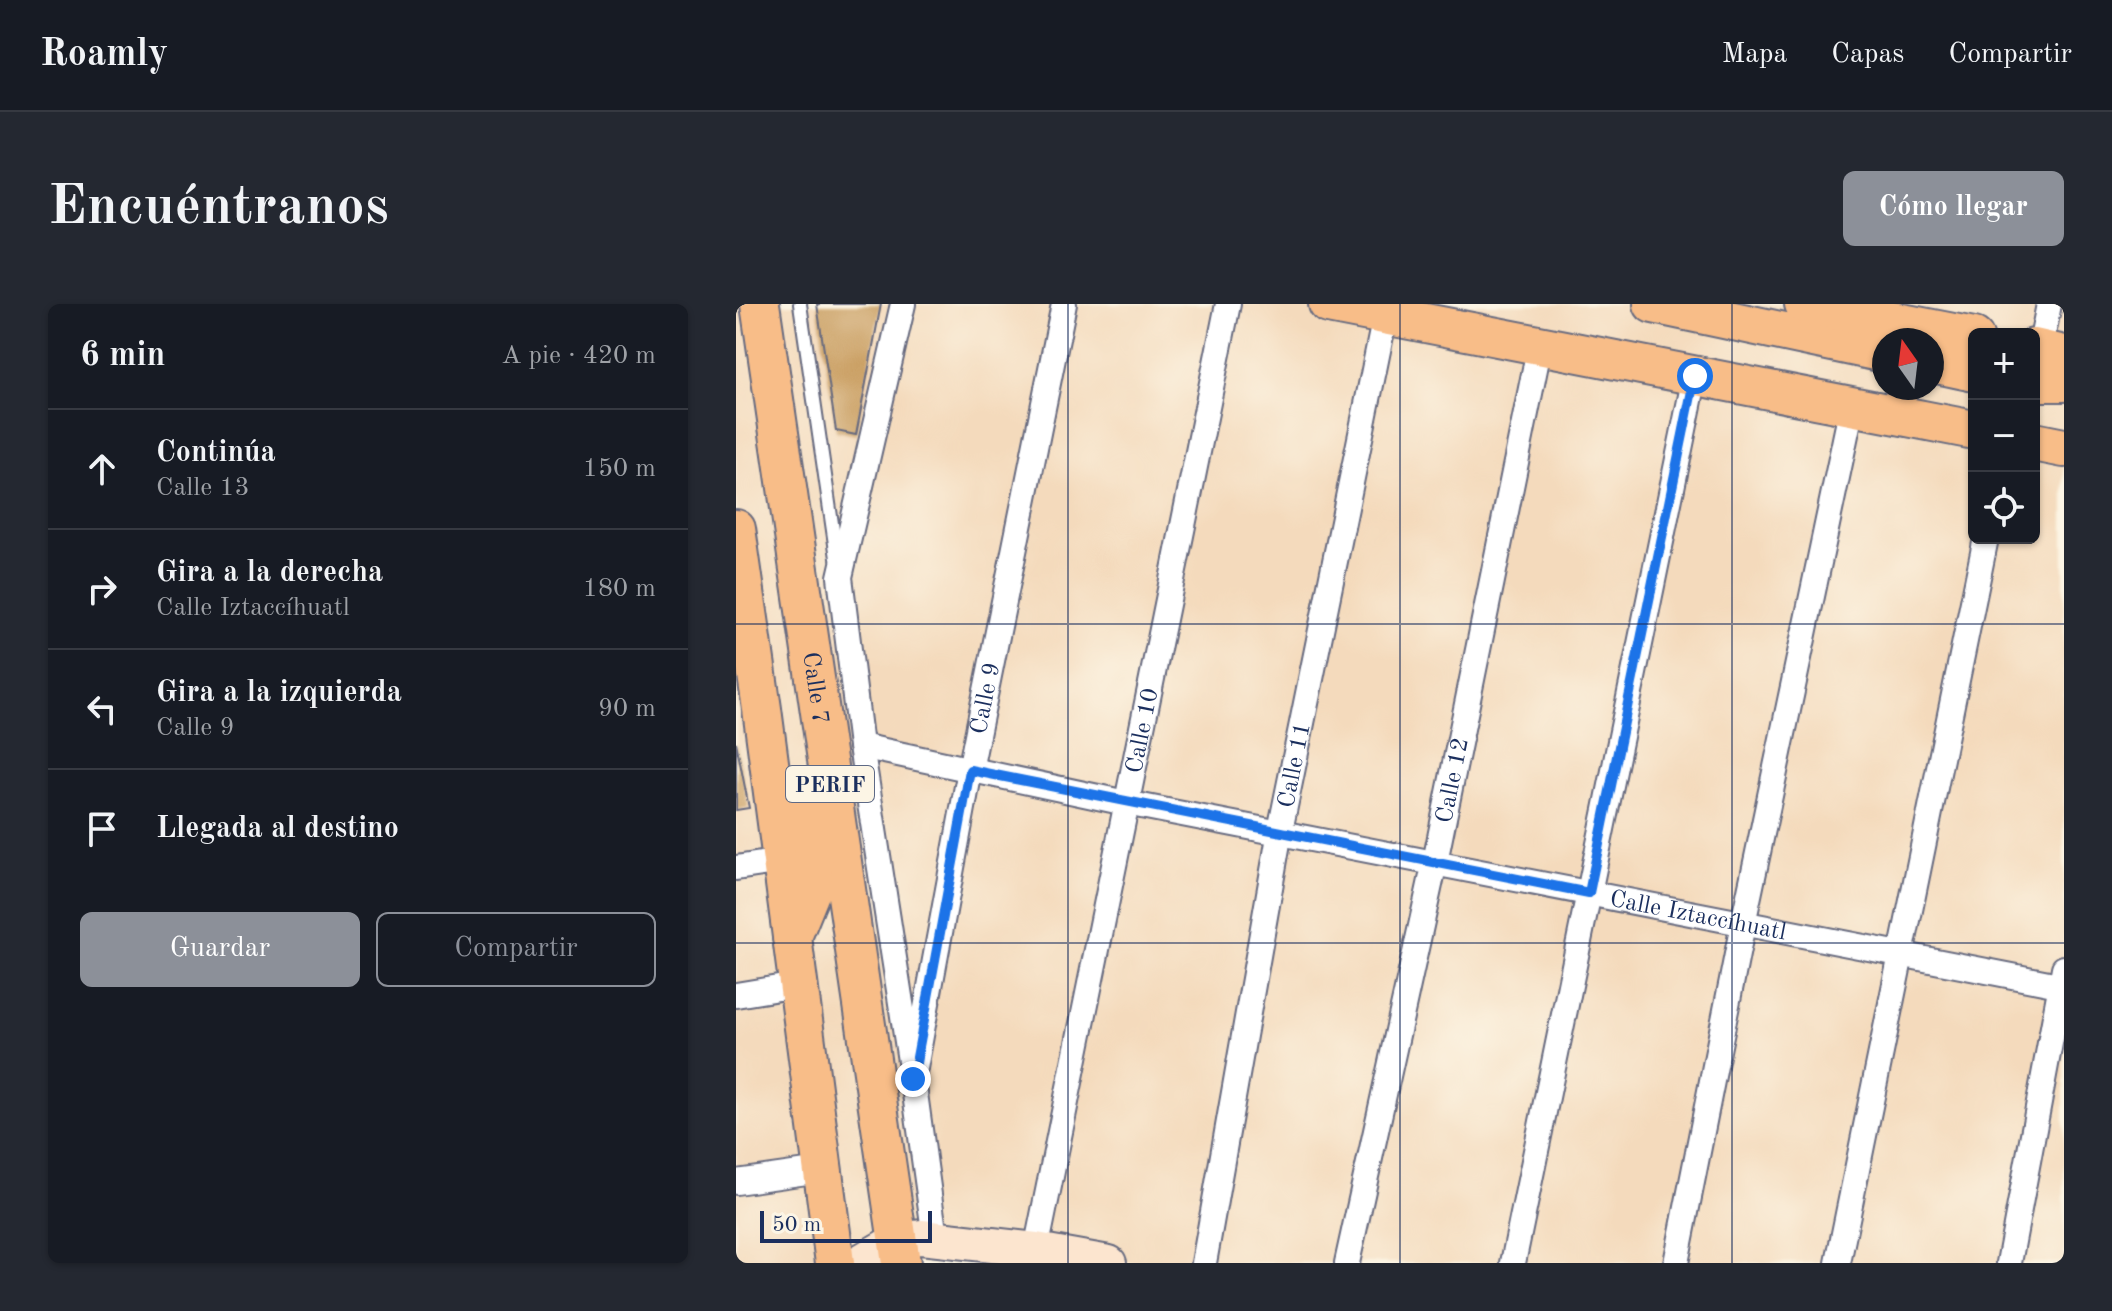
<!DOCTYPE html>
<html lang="es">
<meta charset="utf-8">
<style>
body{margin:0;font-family:"Old Standard TT",serif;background:#242831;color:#f1f3f6}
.controls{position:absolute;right:24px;top:24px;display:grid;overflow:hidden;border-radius:12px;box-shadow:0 2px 6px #0004}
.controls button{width:72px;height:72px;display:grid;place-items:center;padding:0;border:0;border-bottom:2px solid #363941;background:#171b24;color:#f1f3f6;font:40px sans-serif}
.compass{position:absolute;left:1136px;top:24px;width:72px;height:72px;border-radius:50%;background:#171b24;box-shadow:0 2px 6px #0004;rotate:346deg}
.scale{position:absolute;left:24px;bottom:20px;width:172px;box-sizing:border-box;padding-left:8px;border:4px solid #1b2f5e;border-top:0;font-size:22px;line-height:28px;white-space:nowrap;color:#1b2f5e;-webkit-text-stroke:6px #fcf5e5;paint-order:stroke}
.stop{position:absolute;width:24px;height:24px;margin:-18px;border:6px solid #1a73e8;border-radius:50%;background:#fff}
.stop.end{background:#1a73e8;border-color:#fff;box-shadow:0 2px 8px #0008}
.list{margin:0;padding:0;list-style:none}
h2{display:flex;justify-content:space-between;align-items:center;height:104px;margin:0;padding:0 32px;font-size:34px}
h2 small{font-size:26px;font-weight:400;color:#9ea1a6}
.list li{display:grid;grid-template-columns:52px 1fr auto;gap:24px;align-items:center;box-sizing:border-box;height:120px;padding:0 32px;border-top:2px solid #363941}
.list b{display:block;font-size:30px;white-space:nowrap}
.list p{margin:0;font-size:26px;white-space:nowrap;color:#9ea1a6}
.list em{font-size:26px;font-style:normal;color:#9ea1a6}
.actions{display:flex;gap:16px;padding:24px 32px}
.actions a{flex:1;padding:18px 0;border:2px solid #8c9099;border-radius:12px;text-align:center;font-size:28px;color:#8c9099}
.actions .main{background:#8c9099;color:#fff}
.icon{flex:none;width:44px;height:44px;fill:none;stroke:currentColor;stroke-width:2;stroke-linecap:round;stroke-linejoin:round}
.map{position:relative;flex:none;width:1328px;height:959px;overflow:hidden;border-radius:12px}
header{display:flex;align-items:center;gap:48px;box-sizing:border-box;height:112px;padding:0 40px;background:#171b24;border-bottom:2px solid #363941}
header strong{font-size:38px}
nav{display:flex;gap:44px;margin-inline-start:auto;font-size:28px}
.intro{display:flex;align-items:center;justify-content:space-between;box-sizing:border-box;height:192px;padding:0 48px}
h1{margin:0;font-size:56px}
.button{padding:20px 36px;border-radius:12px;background:#8c9099;color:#fff;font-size:28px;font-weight:700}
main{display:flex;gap:48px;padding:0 48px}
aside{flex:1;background:#171b24;border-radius:12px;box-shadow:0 2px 6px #0004}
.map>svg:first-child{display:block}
.building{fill:#cba065}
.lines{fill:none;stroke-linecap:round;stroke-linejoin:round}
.lane-casing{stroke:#676b7f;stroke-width:16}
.street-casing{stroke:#676b7f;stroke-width:28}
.secondary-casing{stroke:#676b7f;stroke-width:38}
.primary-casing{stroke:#676b7f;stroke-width:42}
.lane{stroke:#fff;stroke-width:12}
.street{stroke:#fff;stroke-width:24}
.secondary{stroke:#fce5cf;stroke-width:34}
.primary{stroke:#f8bd88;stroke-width:38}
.route{stroke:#1a73e8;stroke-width:10}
.grid{fill:none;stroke:#1b2f5e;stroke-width:2;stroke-opacity:0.55}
.labels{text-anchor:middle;stroke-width:7;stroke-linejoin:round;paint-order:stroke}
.shield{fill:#fcf5e5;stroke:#5e6a86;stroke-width:2}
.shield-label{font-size:22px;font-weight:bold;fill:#1b2f5e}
.street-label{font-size:24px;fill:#1b2f5e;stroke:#fcf5e5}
</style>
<header>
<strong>Roamly</strong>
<nav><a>Mapa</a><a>Capas</a><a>Compartir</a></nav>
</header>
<div class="intro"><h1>Encuéntranos</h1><a class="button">Cómo llegar</a></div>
<main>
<aside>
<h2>6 min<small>A pie · 420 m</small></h2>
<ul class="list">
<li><svg class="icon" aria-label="ahead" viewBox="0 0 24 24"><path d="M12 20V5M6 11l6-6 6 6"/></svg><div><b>Continúa</b><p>Calle 13</p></div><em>150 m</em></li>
<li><svg class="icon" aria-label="right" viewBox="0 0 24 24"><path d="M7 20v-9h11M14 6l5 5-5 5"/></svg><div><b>Gira a la derecha</b><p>Calle Iztaccíhuatl</p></div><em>180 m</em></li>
<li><svg class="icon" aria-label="left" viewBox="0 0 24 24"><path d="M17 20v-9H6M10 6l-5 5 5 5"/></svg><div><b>Gira a la izquierda</b><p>Calle 9</p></div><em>90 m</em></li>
<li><svg class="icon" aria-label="arrive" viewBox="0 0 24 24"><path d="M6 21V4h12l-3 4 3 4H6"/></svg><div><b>Llegada al destino</b></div></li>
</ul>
<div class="actions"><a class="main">Guardar</a><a>Compartir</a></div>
</aside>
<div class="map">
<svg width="1328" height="959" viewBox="0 0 1328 959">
<rect width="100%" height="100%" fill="#fcf5e5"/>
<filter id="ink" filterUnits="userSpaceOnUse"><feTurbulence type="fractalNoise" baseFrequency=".0125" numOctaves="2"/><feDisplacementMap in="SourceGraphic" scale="16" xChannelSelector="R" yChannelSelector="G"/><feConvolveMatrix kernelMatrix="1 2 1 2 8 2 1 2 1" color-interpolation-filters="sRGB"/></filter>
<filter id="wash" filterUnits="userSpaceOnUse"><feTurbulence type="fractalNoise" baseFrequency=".006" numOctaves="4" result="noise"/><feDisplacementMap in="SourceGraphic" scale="32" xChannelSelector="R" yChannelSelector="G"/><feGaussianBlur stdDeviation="1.8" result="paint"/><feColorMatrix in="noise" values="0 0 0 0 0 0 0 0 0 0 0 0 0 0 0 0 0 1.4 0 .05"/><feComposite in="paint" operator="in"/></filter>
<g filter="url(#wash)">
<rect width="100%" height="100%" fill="#f4dabc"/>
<g id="blocks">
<!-- building -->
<path class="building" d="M81 0H145L120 131 100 127Z
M0 438 13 504 0 506Z"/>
</g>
</g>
<g filter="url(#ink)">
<use href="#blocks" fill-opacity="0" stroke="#676b7f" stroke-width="2"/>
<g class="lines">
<!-- lane casing -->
<g class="lane-casing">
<path id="lane" d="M64 0 101 254"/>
</g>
<!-- street casing -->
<g class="street-casing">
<g id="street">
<path d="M167 0 104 273 125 442 174 757"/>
<path d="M1304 46 1313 0"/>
<path id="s1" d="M125 442 390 499 1328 682"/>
<path d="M0 564 45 557"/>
<path d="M0 691 61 681"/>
<path d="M0 878 85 866"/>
<path id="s2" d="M199 934 177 775 234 466 328 0"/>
<path id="s3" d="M300 946 492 0"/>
<path id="s4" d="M468 959 544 527 649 12"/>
<path id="s5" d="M611 959 699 558 804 40"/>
<path d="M777 959 959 72"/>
<path d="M940 959 1007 620 1116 102"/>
<path d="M1102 959 1250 234"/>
<path d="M1273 959 1328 664"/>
</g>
</g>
<!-- secondary casing -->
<g class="secondary-casing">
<path id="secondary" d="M122 959 161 936 185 933 300 946 373 959"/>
</g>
<!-- primary casing -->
<g class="primary-casing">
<g id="primary">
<path id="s6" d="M24 0 165 959"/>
<path d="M592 0 1238 126"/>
<path d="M917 0 1148 49"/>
<path d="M1068 0 1238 33"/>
<path d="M1298 44 1328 51"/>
<path d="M1196 59 1238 68"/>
<path d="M1298 78H1328"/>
<path d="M1298 138 1328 144"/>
<path d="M0 225 26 405 99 959"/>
<path d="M56 633 76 584 78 538 72 499"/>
</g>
</g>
<!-- lane -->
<use href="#lane" class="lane"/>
<!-- street -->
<use href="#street" class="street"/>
<!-- secondary -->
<use href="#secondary" class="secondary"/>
<!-- primary -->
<use href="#primary" class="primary"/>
</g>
</g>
<g class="lines" filter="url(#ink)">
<!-- route -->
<path class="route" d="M177 775 234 466 853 589 959 72"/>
</g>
<!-- grid -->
<path class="grid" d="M332 0V959M664 0V959M996 0V959M0 320H1328M0 639H1328"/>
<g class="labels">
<!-- shield labels -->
<rect class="shield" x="50" y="462" width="88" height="36" rx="6"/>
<g class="shield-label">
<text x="94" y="488">PERIF</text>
</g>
<!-- street labels -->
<g class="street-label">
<text dy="8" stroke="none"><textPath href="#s6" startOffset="388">Calle 7</textPath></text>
<text dy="8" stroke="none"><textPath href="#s2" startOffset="548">Calle 9</textPath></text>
<text dy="8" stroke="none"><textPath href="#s3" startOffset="530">Calle 10</textPath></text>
<text dy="8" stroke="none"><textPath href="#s4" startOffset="506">Calle 11</textPath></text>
<text dy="8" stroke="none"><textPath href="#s5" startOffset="494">Calle 12</textPath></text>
<text dy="8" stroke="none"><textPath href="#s1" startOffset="854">Calle Iztaccíhuatl</textPath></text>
</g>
</g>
</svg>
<div class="controls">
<button>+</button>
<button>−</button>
<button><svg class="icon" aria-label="locate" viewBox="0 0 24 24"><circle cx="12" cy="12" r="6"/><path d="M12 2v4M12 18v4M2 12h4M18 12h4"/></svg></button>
</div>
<svg class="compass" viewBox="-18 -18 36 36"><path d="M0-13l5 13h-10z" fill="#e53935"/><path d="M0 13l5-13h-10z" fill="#9ea1a6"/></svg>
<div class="scale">50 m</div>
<div class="stop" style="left:959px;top:72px"></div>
<div class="stop end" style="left:177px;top:775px"></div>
</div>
</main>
